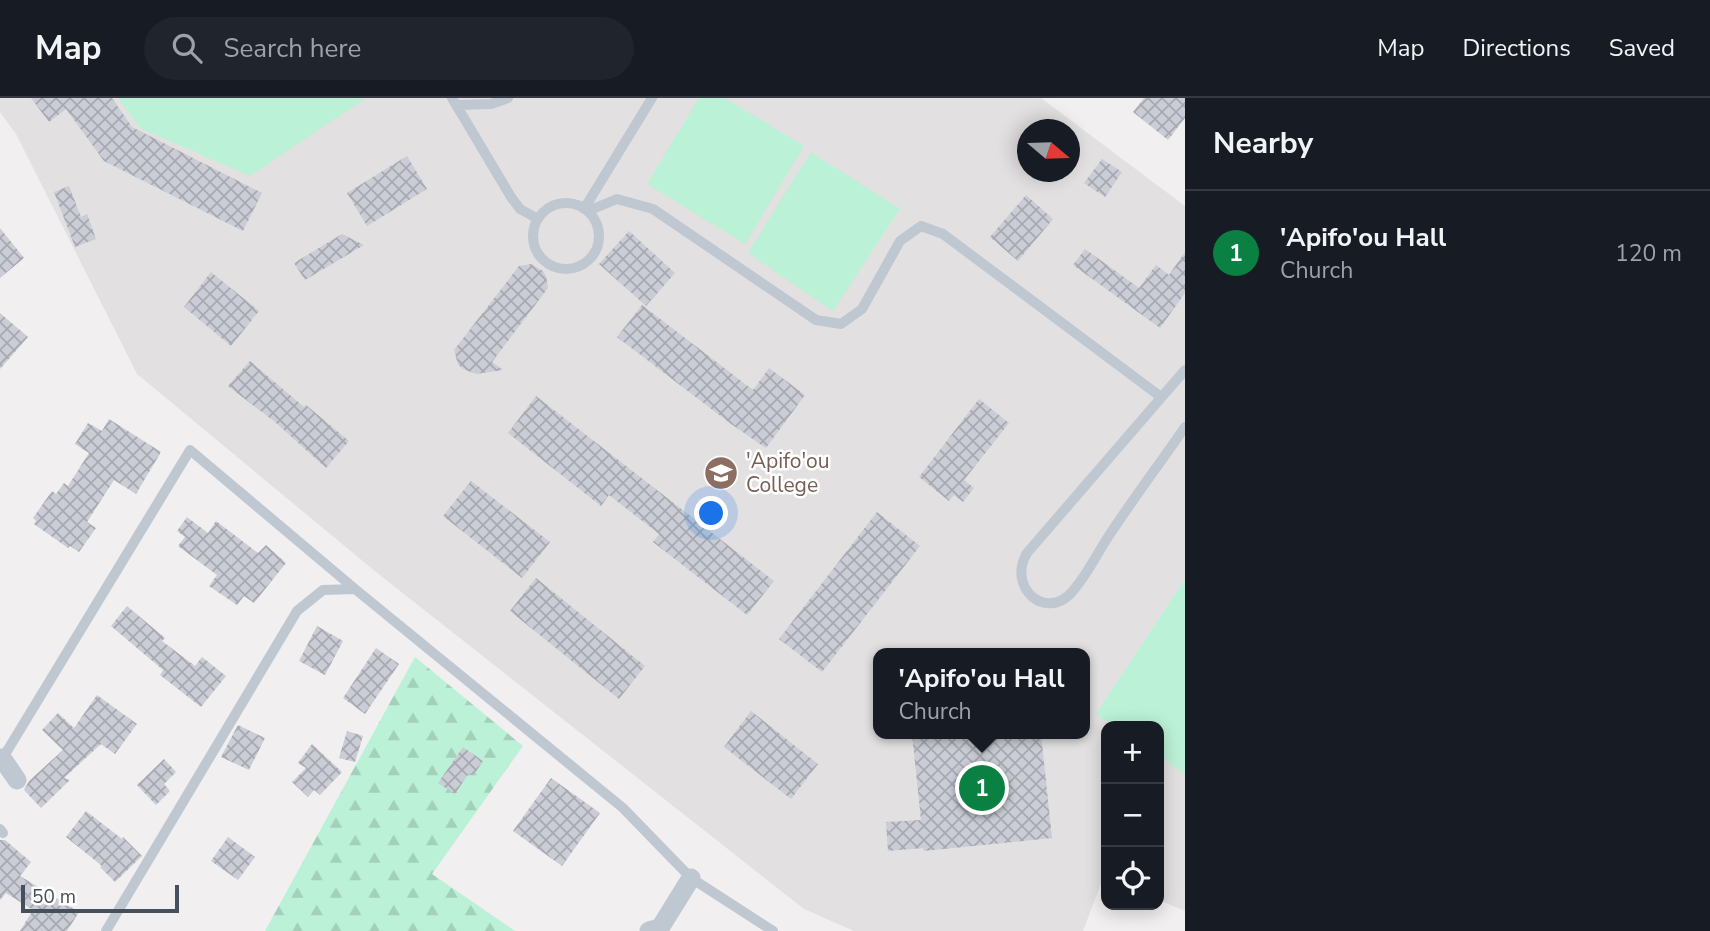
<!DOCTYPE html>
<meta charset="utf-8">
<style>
body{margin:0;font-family:"Nunito Sans",sans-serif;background:#20242c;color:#f1f3f6}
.controls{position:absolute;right:21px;bottom:21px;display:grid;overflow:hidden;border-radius:14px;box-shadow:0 4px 18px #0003}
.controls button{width:63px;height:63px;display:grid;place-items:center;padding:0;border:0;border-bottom:2px solid #363941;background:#171b24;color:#f1f3f6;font:35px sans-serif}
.compass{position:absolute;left:1017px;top:21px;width:63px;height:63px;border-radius:50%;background:#171b24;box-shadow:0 4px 18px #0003;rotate:109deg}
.scale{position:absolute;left:21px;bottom:18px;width:158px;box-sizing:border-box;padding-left:7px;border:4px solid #46505d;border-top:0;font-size:19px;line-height:24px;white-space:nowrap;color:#46505d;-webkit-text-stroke:5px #fff;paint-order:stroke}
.you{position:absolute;left:712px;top:416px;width:24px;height:24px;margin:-18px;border:5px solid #fff;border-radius:50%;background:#1a73e8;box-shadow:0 0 0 10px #1a73e833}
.badge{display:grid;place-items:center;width:46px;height:46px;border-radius:50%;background:#0b8043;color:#fff;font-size:23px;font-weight:700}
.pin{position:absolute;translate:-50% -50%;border:4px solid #fff;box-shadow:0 2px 7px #0006}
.popup{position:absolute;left:873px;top:550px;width:217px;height:91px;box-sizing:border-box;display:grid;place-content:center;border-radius:14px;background:#171b24;filter:drop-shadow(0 2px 5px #0005);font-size:23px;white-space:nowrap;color:#9ea1a6}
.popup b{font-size:26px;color:#f1f3f6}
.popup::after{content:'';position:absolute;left:50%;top:100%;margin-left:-14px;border:14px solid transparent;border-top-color:#171b24}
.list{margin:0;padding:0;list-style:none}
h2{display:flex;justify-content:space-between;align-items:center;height:91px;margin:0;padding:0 28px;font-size:30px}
h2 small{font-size:23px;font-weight:400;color:#9ea1a6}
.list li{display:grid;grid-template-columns:46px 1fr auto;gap:21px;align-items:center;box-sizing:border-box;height:126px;padding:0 28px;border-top:2px solid #363941}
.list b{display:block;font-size:26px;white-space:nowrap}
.list p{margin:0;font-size:23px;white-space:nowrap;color:#9ea1a6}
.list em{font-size:23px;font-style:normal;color:#9ea1a6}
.icon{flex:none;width:38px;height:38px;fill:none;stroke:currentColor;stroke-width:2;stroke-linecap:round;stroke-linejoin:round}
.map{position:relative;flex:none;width:1185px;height:833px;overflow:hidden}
header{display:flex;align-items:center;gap:42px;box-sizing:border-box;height:98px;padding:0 35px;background:#171b24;border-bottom:2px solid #363941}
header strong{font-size:33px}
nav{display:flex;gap:38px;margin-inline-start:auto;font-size:24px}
.search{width:490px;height:63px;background:#20242c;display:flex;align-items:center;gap:18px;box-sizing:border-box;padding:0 24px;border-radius:38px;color:#9ea1a6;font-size:26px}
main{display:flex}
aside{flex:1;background:#171b24}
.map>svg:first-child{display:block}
.education{fill:#e2e0e1;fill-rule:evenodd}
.forest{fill:url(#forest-firs)}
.park{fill:#bbf1d6}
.building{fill:url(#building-cross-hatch)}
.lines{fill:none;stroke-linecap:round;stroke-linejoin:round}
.service{stroke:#bfc7d1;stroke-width:10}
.minor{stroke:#bfc7d1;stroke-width:19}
.labels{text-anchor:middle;stroke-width:5;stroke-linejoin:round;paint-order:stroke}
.education-label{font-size:21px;fill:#785e54;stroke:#fff;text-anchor:start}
</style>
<header>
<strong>Map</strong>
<div class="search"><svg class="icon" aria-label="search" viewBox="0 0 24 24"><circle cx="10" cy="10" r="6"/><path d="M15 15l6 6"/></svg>Search here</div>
<nav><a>Map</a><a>Directions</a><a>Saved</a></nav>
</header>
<main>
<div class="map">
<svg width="1185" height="833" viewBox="0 0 1185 833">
<defs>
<pattern id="forest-firs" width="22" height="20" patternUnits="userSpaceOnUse" patternTransform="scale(1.75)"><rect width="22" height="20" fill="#bbf1d6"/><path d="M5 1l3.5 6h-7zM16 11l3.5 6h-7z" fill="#a2d0ba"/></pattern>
<pattern id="building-cross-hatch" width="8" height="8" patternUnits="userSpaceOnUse" patternTransform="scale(1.75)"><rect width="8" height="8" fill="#cacdd5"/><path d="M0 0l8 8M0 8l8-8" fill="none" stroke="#a6a9b0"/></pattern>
</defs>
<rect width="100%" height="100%" fill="#f1efef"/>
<!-- education -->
<path class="education" d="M0 0H1041L1185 108V813L1159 802V628H1106V781L1103 780 1083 833H854L804 811 376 474 137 276 16 36 0 14ZM1028 32H1070V74H1028ZM879 555H1085V636H879Z"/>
<!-- forest -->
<path class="forest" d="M415 559 523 648 432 776 515 833H265Z"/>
<!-- park -->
<path class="park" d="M118 0H366L250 78 140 30Z
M699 0H725L804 48 745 146 647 86Z
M811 54 900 111 833 213 748 155Z
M1185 481V676L1159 658V628H1114L1096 616Z"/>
<!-- building -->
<path class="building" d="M31 0H112L132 29 262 95 243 133 104 63 66 11 49 24Z
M1144 0H1185V20L1168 42 1133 14Z
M407 58 427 91 367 128 347 95Z
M1102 61 1122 74 1105 99 1084 85Z
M69 88 81 119 87 116 96 141 75 149 54 94Z
M1026 97 1053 121 1018 163 990 139Z
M0 130 24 160 0 180Z
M629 133 675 175 646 208 599 166Z
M342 136 364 147 305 182 294 165Z
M1085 151 1139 190 1156 167 1169 177 1185 154V195L1160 230 1073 167Z
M531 166 543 173 546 178 548 190 492 264 503 272 476 276 463 271 458 266 454 252 519 168Z
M211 174 259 213 231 248 184 209Z
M642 207 753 292 769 270 805 297 766 350 731 326 617 239Z
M0 215 28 239 0 271Z
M250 263 304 309 306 307 349 343 326 370 275 324 228 288Z
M536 298 774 483 747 517 653 444 659 436 609 397 601 408 508 335Z
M979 301 1009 325 964 382 974 390 963 404 954 397 949 403 919 379Z
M109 321 161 354 136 396 114 382 87 424 96 430 79 454 70 448 68 450 34 426 36 423 33 420 52 393 56 396 64 385 68 388 89 355 75 346 88 325 102 333Z
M471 383 550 444 522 480 443 418Z
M877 414 920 448 822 574 779 541Z
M187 419 208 435 216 423 258 455 266 447 286 465 254 505 244 498 237 507 209 488 217 477 178 448 185 439 177 433Z
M536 480 645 568 619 601 510 513Z
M127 508 165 540 162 543 195 568 202 559 226 578 201 609 160 577 163 572 111 528Z
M317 528 343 543 325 577 299 563Z
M376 550 399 566 365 616 343 600Z
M97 597 137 626 115 656 101 646 64 680 70 682 41 710 24 692 29 683 63 652 42 632 58 615 74 630Z
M751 613 818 666 791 701 724 649Z
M238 627 265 640 249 672 221 659Z
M347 633 363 638 355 664 339 660Z
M912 636H1041L1052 740 924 753 923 750 888 753 886 724 921 722Z
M312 646 342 674 320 697 314 692 308 699 292 684 306 670 298 665Z
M463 649 483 663 473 678 469 675 455 696 438 685Z
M164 661 176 674 164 686 170 693 156 707 137 687Z
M551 680 600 715 562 768 513 733Z
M86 713 122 741 123 739 142 758 115 784 100 769 102 768 66 739Z
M228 739 255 759 238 782 211 763Z
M0 742H5L31 764 20 778 79 814 67 833H20L33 812 6 795 0 802Z"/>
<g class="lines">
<!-- service -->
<path class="service" d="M452 0 511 99 520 111 538 121
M456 7 491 6 508 0
M533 138a33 33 0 1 1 66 0a33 33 0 1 1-66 0Z
M584 111 652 0
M588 113 617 101 653 111 816 222 841 226 862 211 900 143 921 128 943 136 1161 299
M1185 272 1027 455C1007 489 1045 523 1071 495 1087 478 1097 455 1110 436 1134 400 1160 365 1185 329
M1 663 190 352 355 491
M0 731 3 735
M106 833 297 513 323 492 355 491 623 710 691 780 773 833"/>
<!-- minor -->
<path class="minor" d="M2 660 17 682
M649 833 660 830 691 780"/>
</g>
<!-- icons -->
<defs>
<g id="school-disc" transform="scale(1.75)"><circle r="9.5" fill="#8d6e63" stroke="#fff"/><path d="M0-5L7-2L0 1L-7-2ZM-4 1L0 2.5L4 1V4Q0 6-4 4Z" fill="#fff"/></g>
</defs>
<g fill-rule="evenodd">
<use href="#school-disc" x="721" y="375"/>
</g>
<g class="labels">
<!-- education labels -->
<g class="education-label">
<text x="746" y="370">'Apifo'ou<tspan x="746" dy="24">College</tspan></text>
</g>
</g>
</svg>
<div class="controls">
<button>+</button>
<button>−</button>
<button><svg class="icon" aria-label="locate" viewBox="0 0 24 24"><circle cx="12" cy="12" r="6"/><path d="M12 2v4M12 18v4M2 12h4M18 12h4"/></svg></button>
</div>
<svg class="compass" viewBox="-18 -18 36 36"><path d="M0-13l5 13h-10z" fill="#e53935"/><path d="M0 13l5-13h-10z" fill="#9ea1a6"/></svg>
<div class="scale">50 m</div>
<div class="you"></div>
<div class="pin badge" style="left:982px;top:690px">1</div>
<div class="popup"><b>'Apifo'ou Hall</b>Church</div>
</div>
<aside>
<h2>Nearby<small></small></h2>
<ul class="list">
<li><span class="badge">1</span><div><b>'Apifo'ou Hall</b><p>Church</p></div><em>120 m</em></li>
</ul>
</aside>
</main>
